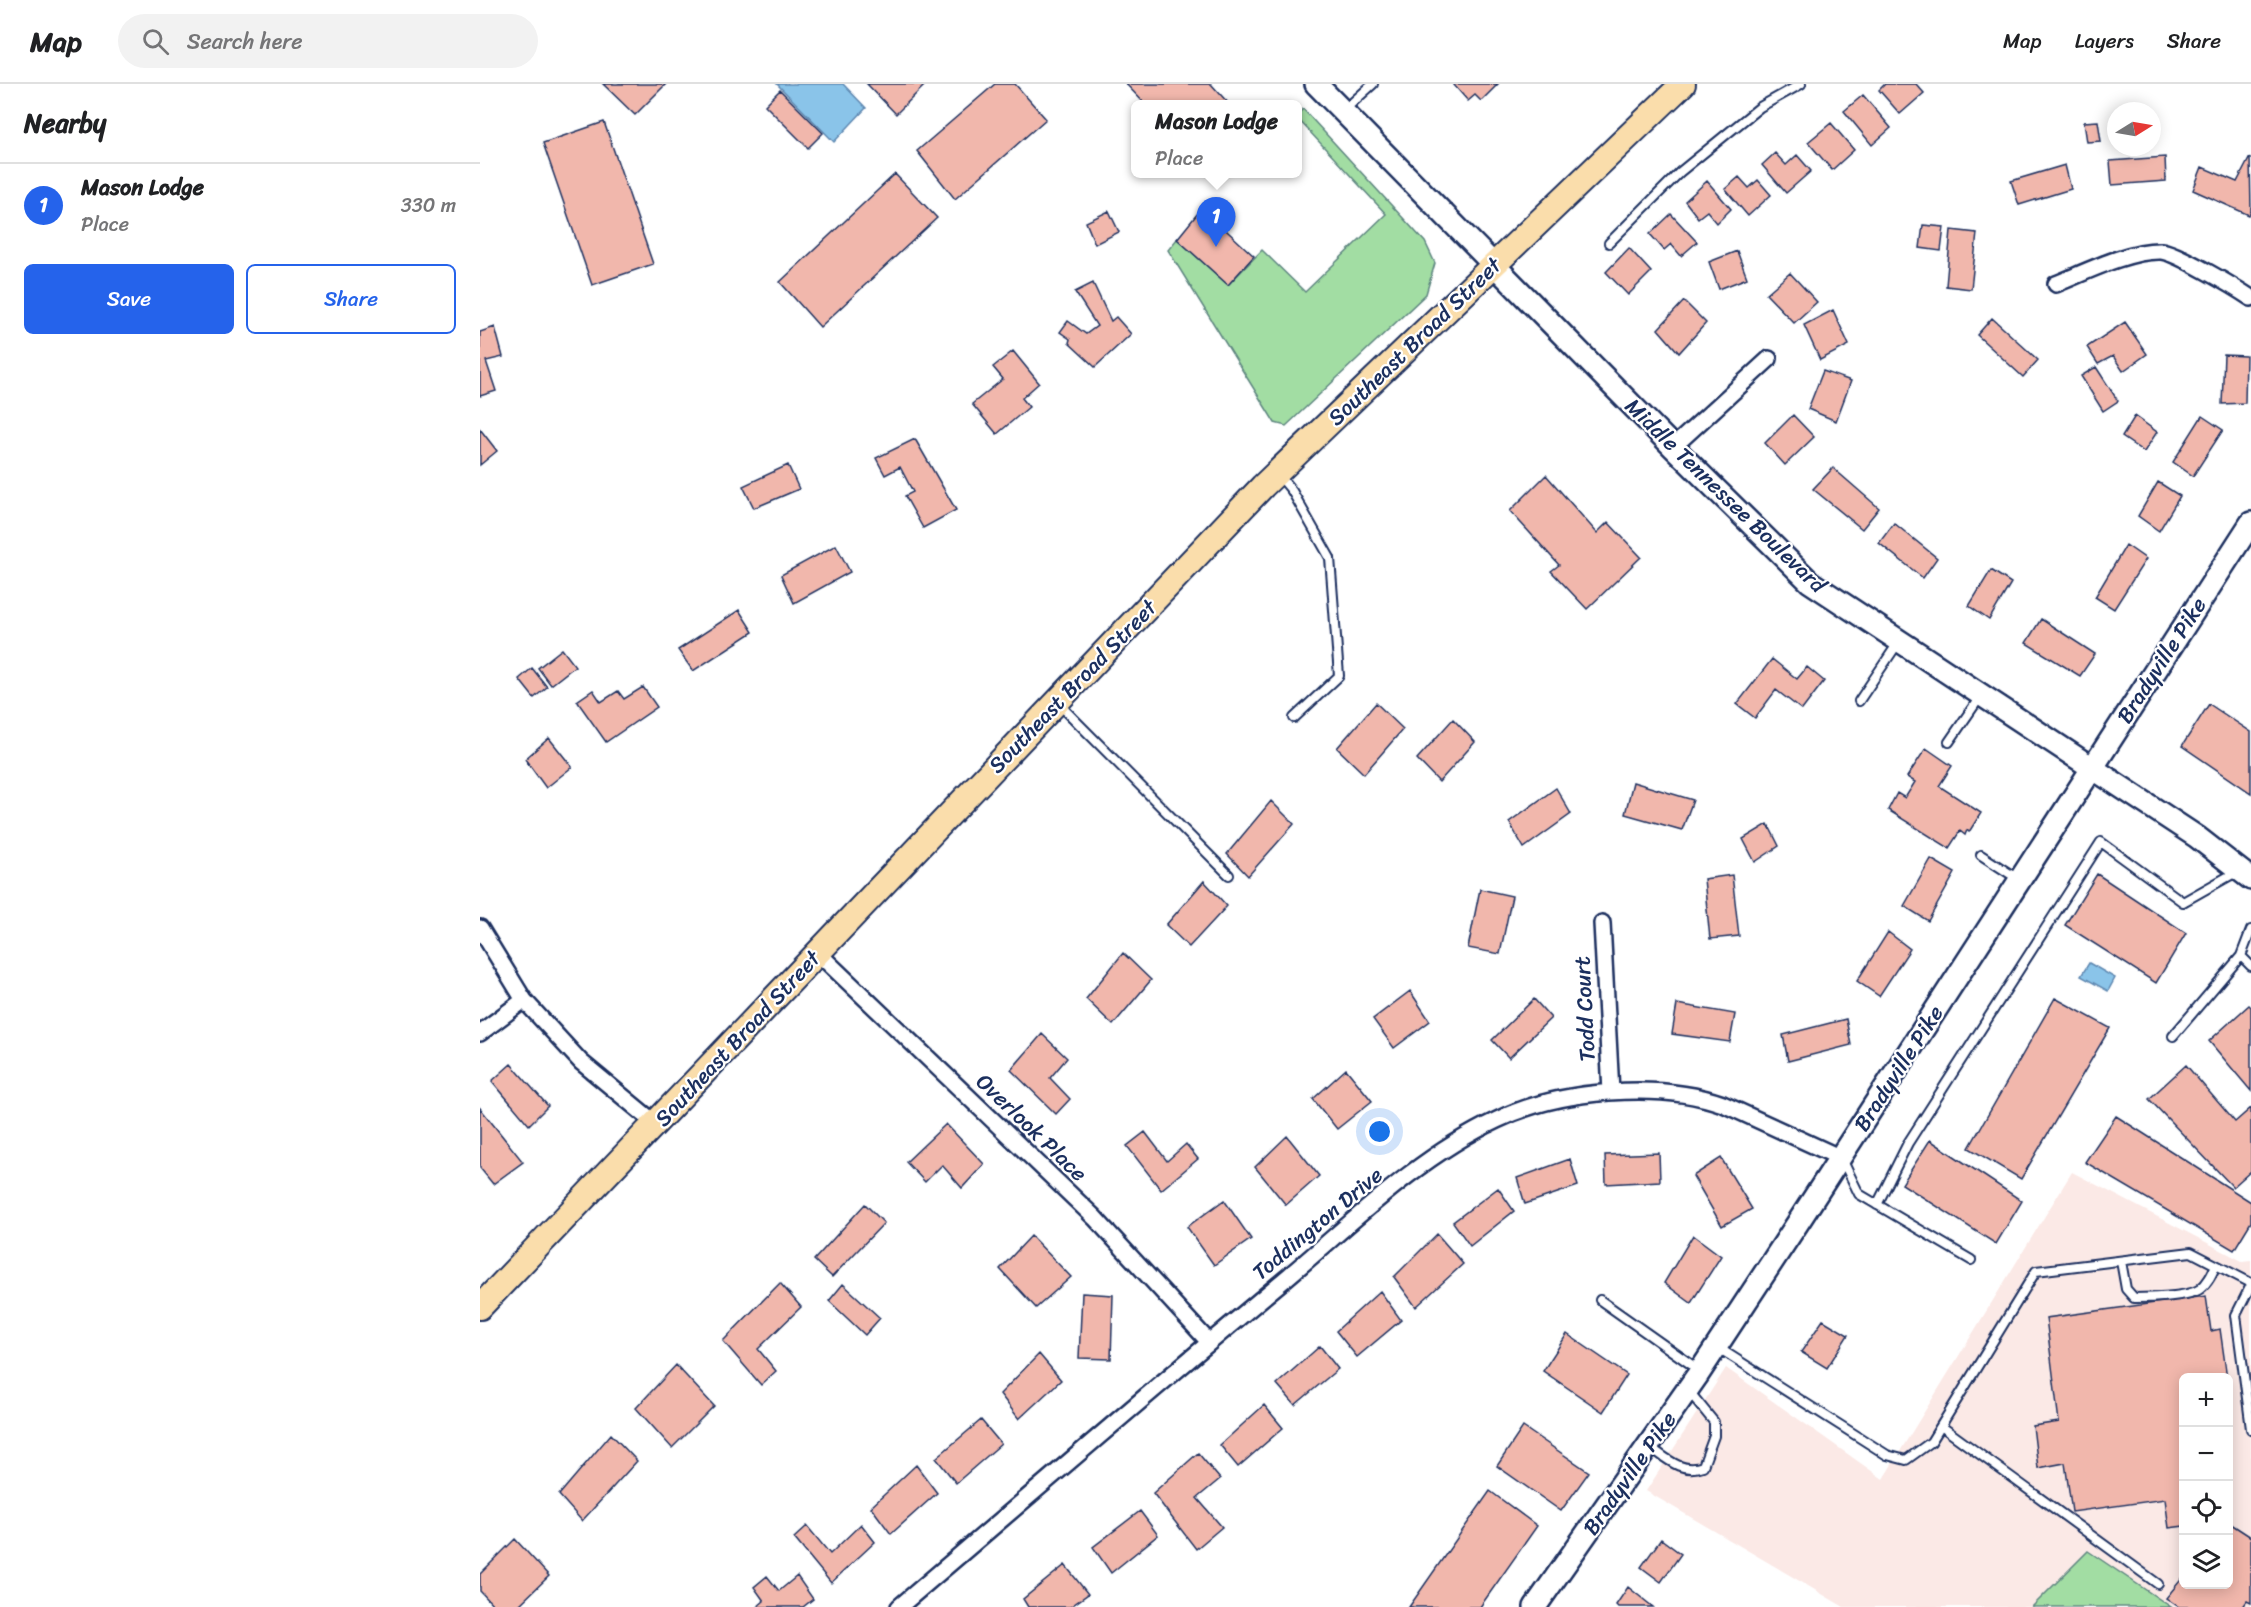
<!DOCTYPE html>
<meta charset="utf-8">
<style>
body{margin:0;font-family:Sriracha,sans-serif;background:#f2f2f2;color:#202124}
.controls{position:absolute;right:18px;bottom:18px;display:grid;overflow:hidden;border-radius:9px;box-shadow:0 3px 15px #0003}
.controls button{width:54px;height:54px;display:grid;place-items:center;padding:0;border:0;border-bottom:2px solid #e0e0e0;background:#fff;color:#202124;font:30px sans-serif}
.compass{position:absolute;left:1627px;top:18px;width:54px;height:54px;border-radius:50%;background:#fff;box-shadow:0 3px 15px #0003;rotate:79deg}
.you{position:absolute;left:900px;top:1048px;width:21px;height:21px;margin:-15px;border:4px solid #fff;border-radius:50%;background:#1a73e8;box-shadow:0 0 0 9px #1a73e833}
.badge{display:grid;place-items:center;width:39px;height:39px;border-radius:50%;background:#2563eb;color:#fff;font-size:20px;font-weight:700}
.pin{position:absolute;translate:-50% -50px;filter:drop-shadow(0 2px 3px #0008)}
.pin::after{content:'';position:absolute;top:32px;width:21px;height:18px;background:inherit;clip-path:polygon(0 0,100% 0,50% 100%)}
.popup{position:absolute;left:651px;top:16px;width:171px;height:78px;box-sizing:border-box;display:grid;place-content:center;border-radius:9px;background:#fff;filter:drop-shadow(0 2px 4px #0005);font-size:20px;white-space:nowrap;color:#757577}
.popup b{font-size:22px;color:#202124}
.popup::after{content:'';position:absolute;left:50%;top:100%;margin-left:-12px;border:12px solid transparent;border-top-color:#fff}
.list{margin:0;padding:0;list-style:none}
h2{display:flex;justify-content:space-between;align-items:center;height:78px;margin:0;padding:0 24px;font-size:26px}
h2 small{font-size:20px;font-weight:400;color:#757577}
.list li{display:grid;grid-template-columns:39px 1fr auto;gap:18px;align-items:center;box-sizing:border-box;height:84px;padding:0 24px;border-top:2px solid #e0e0e0}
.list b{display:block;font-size:22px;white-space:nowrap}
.list p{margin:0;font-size:20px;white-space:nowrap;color:#757577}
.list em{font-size:20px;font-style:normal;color:#757577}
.actions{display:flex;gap:12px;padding:18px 24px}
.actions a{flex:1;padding:14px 0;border:2px solid #2563eb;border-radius:9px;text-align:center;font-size:21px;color:#2563eb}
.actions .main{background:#2563eb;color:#fff}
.icon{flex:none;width:33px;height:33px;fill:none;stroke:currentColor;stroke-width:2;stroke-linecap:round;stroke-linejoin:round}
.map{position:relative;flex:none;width:1771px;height:1523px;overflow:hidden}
header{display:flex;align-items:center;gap:36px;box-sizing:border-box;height:84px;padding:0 30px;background:#fff;border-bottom:2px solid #e0e0e0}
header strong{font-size:28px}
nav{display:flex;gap:33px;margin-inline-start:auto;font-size:21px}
.search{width:420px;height:54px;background:#f2f2f2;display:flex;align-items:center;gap:15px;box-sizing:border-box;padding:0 21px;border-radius:33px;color:#757577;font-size:22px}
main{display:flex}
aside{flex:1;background:#fff}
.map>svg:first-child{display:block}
.built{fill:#fbe9e6;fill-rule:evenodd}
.green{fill:#a2dda3;stroke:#5e8680;stroke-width:1.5}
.water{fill:#8ac4e9;stroke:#5e88b1;stroke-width:1.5}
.building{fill:#f1b7ac;stroke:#1b2f5e;stroke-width:1.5}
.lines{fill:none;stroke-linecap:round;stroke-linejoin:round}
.service-casing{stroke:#1b2f5e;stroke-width:12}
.minor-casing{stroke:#1b2f5e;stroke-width:20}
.secondary-casing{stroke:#1b2f5e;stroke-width:26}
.primary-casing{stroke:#1b2f5e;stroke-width:28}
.service{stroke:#fff;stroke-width:8}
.minor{stroke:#fff;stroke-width:15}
.secondary{stroke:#fff;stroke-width:21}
.primary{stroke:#faddab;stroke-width:24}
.labels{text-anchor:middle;stroke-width:4.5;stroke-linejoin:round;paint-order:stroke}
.street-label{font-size:22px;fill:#1b2f5e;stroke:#fff}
</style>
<header>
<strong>Map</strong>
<div class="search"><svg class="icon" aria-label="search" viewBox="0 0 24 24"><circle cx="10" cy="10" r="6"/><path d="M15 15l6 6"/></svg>Search here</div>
<nav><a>Map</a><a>Layers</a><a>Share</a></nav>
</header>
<main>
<aside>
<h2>Nearby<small></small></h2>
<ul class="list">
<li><span class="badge">1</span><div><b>Mason Lodge</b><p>Place</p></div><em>330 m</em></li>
</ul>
<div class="actions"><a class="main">Save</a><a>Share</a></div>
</aside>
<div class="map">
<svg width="1771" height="1523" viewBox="0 0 1771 1523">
<rect width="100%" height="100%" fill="#fff"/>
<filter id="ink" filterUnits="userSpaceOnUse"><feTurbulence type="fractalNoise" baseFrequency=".0167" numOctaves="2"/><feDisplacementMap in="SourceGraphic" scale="12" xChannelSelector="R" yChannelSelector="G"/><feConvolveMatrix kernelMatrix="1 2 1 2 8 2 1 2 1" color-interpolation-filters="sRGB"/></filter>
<g filter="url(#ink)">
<!-- built -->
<path class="built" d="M1592 1088 1762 1177 1771 1176V1523H1691L1608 1467 1552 1523H1364L1166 1407 1246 1284 1403 1395ZM1704 1294H1748V1500H1704Z"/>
<!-- green -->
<path class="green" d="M823 25 945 158 955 179 946 210 806 342 795 339 688 166 697 155 748 201 782 166 825 208 906 130 817 34V31Z
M1608 1467 1691 1523H1552Z"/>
<!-- water -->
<path class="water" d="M297 0H363L386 24 354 58Z
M1609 879 1635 894 1628 907 1601 892Z"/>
<!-- building -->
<path class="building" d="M123 0H186L155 31Z
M387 0H446L416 30Z
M515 0H535L566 35 475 115 437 67Z
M646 0H731L750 21H666Z
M975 0H1018L1001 17 995 11 988 17 974 1Z
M1405 0H1436L1444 9 1420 30 1399 6Z
M300 6 343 49 328 64 285 21Z
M1383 11 1411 44 1392 61 1364 27Z
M1618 37 1621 57 1607 58 1604 38Z
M124 38 173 180 112 201 63 59Z
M1351 39 1374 66 1352 86 1328 58Z
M1295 69 1306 81 1317 71 1331 87 1306 109 1282 81Z
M1685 73 1686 97 1632 101 1630 77Z
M1770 73 1771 127 1769 131 1713 106 1722 83 1757 98Z
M1585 81 1591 105 1539 121 1531 97Z
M415 90 457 134 340 243 300 198Z
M1259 93 1269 104 1278 96 1291 111 1268 132 1245 105Z
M1227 97 1251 125 1237 139 1227 127 1218 134 1205 117Z
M722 124 774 172 748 201 697 155Z
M629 127 639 148 615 160 606 138Z
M1191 130 1217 158 1201 172 1191 160 1184 166 1170 150Z
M1443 141 1464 143 1461 167 1440 164Z
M1471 146 1497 149 1491 205 1466 202Z
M1149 164 1171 188 1148 211 1126 188Z
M1257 167 1267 194 1239 205 1229 178Z
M1310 189 1337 218 1314 239 1286 210Z
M613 199 631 237 636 233 651 250 615 283 589 259 590 255 580 248 588 237 606 250 617 242 595 208Z
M1204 217 1226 239 1199 269 1178 245Z
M1353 226 1369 261 1340 276 1324 241Z
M1512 234 1558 276 1543 293 1497 251Z
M1645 238 1667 270 1643 287 1633 272 1618 280 1607 263Z
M15 243 23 273 6 277 16 307 0 312V248Z
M533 267 559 299 542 314 549 323 517 350 492 320 523 295 513 283Z
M1744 271 1766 272 1765 319 1742 320Z
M1616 283 1638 317 1623 327 1601 292Z
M1343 287 1371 297 1356 337 1328 325Z
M1313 331 1334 353 1305 381 1285 359Z
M1655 332 1677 348 1664 368 1642 353Z
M1722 332 1743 346 1713 392 1693 378Z
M0 345 17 367 0 381Z
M435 355 476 426 443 444 425 412 433 408 420 383 405 391 396 374Z
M308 381 319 405 274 424 263 402Z
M1353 384 1399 424 1382 445 1333 405Z
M1066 391 1117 449 1128 438 1161 473 1107 525 1071 487 1079 481 1030 427Z
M1678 398 1700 412 1679 447 1658 432Z
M1414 439 1457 474 1443 494 1399 459Z
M356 461 370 488 314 519 301 491Z
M1646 461 1666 475 1634 525 1615 513Z
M1511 486 1531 499 1509 536 1489 522Z
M259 526 273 548 213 587 198 566Z
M1561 535 1615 570 1600 592 1546 559Z
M82 565 95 582 71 601 58 584Z
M1292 575 1317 595 1327 583 1344 597 1322 626 1296 606 1275 634 1257 620Z
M52 584 67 603 54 614 39 595Z
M163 603 177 623 126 658 97 617 113 606 121 618 138 607 144 615Z
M896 619 923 645 884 690 857 664Z
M1729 620 1771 648V709L1702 662Z
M973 635 995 658 959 698 937 675Z
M69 654 92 683 66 704 45 675Z
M1446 664 1472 682 1459 702 1501 729 1489 748 1487 746 1485 751 1480 747 1469 764 1408 726 1417 709 1425 714 1435 698 1427 693Z
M1153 698 1213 716 1202 746 1145 730Z
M1076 704 1091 730 1044 764 1029 738Z
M791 717 814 740 768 792 747 770Z
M1288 740 1299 762 1275 778 1263 755Z
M1451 775 1475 789 1448 837 1424 822Z
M1617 790 1706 849 1676 899 1585 841Z
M1252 791 1259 852 1230 855 1224 795Z
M724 797 747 822 709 863 686 841Z
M1000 805 1032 812 1020 870 988 864Z
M1408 848 1430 865 1399 912 1377 897Z
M643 869 671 896 633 941 606 915Z
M930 907 950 937 914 964 893 935Z
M1575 914 1630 944 1541 1095 1489 1064Z
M1054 915 1071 934 1029 974 1012 956Z
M1197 920 1255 930 1250 958 1192 950Z
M1769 921 1771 923V1007L1729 957Z
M1366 935 1371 961 1308 977 1303 951Z
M562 950 587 974 570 994 590 1015 576 1030 531 986Z
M31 980 68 1022 49 1041 12 997Z
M1706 981 1755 1038 1771 1024V1087L1753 1103 1669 1015Z
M866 985 892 1017 857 1045 833 1015Z
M0 1024 43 1078 13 1100 0 1084Z
M1636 1032 1771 1118V1138L1754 1166 1605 1078Z
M466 1040 504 1080 482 1104 462 1081 445 1098 426 1078Z
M665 1048 687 1077 706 1060 718 1075 681 1106 647 1062Z
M807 1052 839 1092 806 1121 775 1083Z
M1450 1056 1542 1117 1516 1160 1422 1100Z
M1179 1069 1180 1097 1126 1100 1125 1071Z
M1241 1074 1272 1125 1242 1142 1213 1092Z
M1090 1075 1098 1102 1045 1120 1037 1094Z
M1018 1104 1034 1127 990 1162 973 1138Z
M744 1116 771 1155 734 1181 707 1143Z
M385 1120 404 1139 352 1193 334 1176Z
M957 1150 983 1180 936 1223 914 1193Z
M1213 1151 1241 1172 1211 1219 1184 1199Z
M551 1152 591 1193 556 1224 520 1185Z
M300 1199 321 1223 278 1265 296 1287 281 1301 243 1257Z
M363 1200 400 1234 385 1251 349 1217Z
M900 1207 921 1236 877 1273 856 1247Z
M602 1209 633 1211 631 1275 599 1274Z
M1726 1212 1731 1247 1740 1245 1747 1294H1704V1442L1689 1444 1685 1415 1592 1428 1585 1379 1558 1384 1553 1342 1579 1338 1566 1234Z
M1343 1236 1368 1251 1347 1284 1321 1268Z
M1087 1250 1147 1291 1123 1328 1063 1287Z
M840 1262 858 1285 815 1321 797 1300Z
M559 1270 581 1296 539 1335 520 1310Z
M196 1281 234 1322 192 1364 156 1324Z
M784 1321 803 1344 758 1383 740 1361Z
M501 1336 521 1360 476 1399 456 1374Z
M1043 1343 1109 1388 1081 1427 1017 1382Z
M131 1350 157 1377 102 1437 79 1411Z
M718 1369 740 1395 717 1414 742 1443 716 1465 673 1409Z
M436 1381 457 1409 411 1450 391 1423Z
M1010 1407 1057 1442 1000 1523H929Z
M660 1427 678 1451 631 1489 613 1463Z
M1748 1438 1771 1453V1519L1767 1517 1763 1523H1699L1686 1514 1704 1492V1500H1748Z
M381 1440 395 1458 351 1499 314 1454 327 1442 350 1470Z
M35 1455 69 1492 37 1523H15L0 1507V1490Z
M1181 1455 1201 1470 1181 1498 1161 1483Z
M585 1481 608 1510 590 1523H548L543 1515Z
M287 1492 299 1507 317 1492 333 1515 323 1523H277L284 1517 274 1503Z
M1148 1503 1173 1523H1138L1136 1521Z"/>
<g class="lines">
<!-- service casing -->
<g class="service-casing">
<path id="service" d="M863 27 893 0
M1129 159 1200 88 1280 23 1321 0
M798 390 812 407 850 474 859 592 814 634
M1379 617 1418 559
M580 621 749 791
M1469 658 1500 613
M1501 771 1538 795
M1771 846 1761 872 1771 882
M1693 952 1761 872
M1362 1075 1379 1110 1491 1176
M1397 1121 1428 1059 1621 758 1703 818 1758 787
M1641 1177 1646 1205 1654 1214C1669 1214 1709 1213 1720 1205 1728 1199 1732 1190 1736 1181
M1771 1201 1756 1231 1771 1345
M1120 1216 1219 1286
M1237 1263 1407 1371 1426 1376 1451 1358 1556 1187 1711 1168 1771 1199
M1461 1342 1678 1500
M1170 1363C1187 1375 1202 1390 1223 1382L1234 1352V1338L1208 1306"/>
</g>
<!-- minor casing -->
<g class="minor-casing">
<path id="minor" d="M1576 200C1606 188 1649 166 1681 167 1696 168 1756 204 1771 214
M1193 363 1289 275
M1122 839 1131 1008
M0 844 44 916 101 978 176 1040
M337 868 615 1134 729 1258
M0 949 44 916
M419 1523C547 1414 674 1304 804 1196 871 1140 936 1074 1017 1036 1078 1006 1179 997 1243 1020L1361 1074"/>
</g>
<!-- secondary casing -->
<g class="secondary-casing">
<path id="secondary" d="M836 0 1193 363 1330 498 1717 753 1771 795
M1055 1523 1217 1292 1319 1137 1771 439"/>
</g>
<!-- primary casing -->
<g class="primary-casing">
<path id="primary" d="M0 1223 783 402 1203 0"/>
</g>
<!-- service -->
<use href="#service" class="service"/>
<!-- minor -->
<use href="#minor" class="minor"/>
<!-- secondary -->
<use href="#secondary" class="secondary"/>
<!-- primary -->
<use href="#primary" class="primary"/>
</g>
</g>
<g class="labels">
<!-- street labels -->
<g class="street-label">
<text transform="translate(934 257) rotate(-44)" y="8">Southeast Broad Street</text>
<text transform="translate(1246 411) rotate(44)" y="8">Middle Tennessee Boulevard</text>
<text transform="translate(1681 576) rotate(-57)" y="8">Bradyville Pike</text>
<text transform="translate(592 602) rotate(-46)" y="8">Southeast Broad Street</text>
<text transform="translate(1104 925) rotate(-93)" y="8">Todd Court</text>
<text transform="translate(257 954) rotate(-47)" y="8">Southeast Broad Street</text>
<text transform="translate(1418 984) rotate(-57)" y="8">Bradyville Pike</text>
<text transform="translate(552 1043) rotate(44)" y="8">Overlook Place</text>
<text transform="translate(837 1139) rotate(-40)" y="8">Toddington Drive</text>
<text transform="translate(1149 1389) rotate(-55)" y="8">Bradyville Pike</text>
</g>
</g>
</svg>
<div class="controls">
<button>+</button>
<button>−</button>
<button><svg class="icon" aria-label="locate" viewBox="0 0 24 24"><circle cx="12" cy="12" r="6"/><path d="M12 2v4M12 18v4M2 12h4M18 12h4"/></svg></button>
<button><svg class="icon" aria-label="layers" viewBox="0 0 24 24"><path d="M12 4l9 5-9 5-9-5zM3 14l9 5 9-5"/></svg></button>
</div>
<svg class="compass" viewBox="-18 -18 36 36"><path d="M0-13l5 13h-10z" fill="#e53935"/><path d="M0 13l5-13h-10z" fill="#757577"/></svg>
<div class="you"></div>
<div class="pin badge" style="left:736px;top:163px">1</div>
<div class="popup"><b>Mason Lodge</b>Place</div>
</div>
</main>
